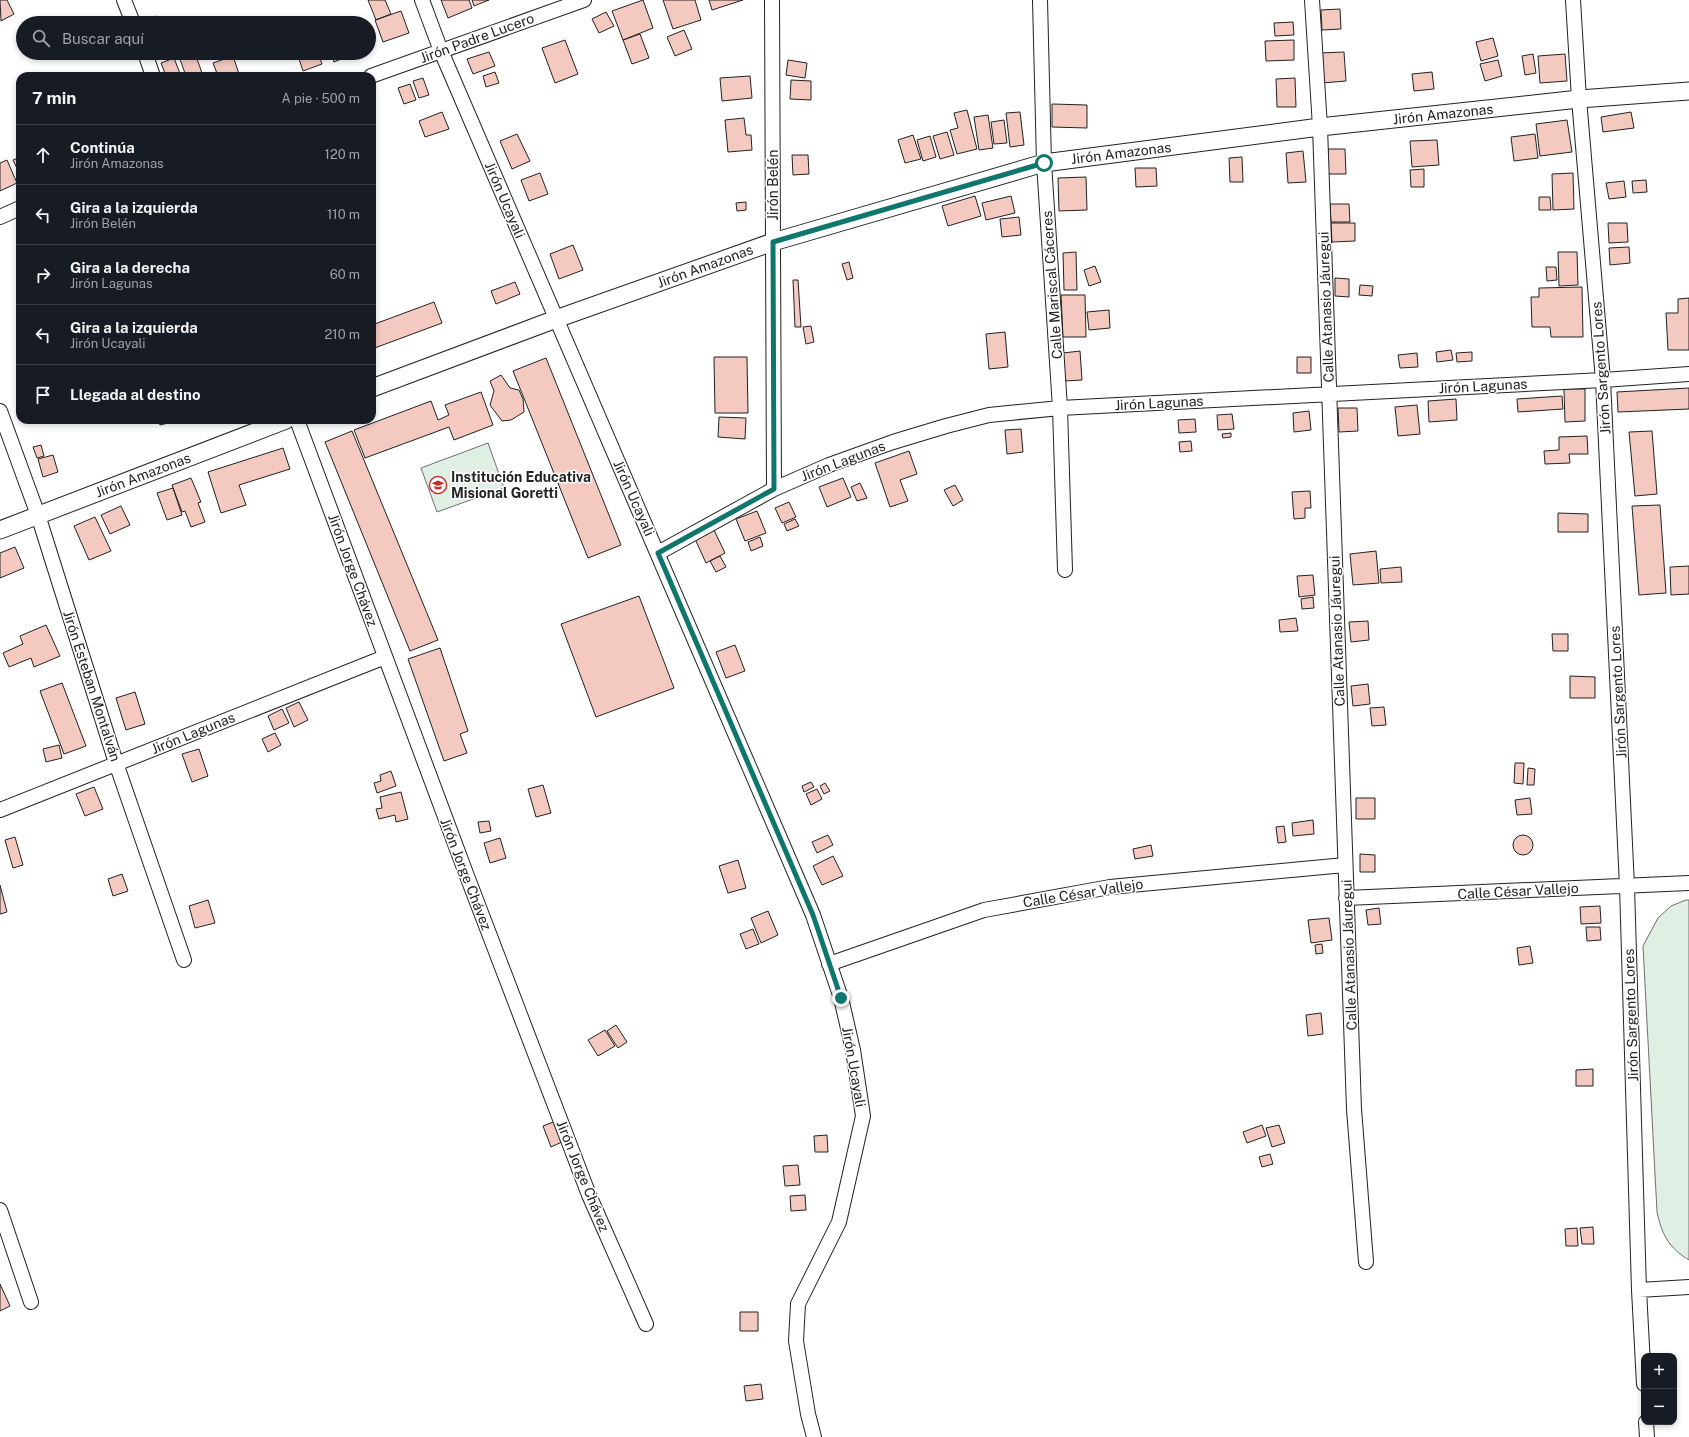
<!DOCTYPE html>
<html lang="es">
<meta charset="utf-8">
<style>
body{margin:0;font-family:"Public Sans",sans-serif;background:#20242c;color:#f1f3f6}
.controls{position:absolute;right:12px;bottom:12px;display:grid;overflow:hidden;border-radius:8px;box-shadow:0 2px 6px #0003}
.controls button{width:36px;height:36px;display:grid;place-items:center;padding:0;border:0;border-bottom:1px solid #363941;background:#171b24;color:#f1f3f6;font:20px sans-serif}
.stop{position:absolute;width:12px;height:12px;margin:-9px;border:3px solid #0f766e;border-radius:50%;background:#fff}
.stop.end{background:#0f766e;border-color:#fff;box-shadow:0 1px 4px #0008}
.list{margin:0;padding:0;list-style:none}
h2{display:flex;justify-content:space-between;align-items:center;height:52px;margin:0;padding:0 16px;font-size:17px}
h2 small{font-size:13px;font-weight:400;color:#9ea1a6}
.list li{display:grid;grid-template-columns:26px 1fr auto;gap:12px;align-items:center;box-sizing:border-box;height:60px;padding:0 16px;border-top:1px solid #363941}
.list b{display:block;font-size:15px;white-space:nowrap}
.list p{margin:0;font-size:13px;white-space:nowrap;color:#9ea1a6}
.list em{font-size:13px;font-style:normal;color:#9ea1a6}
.icon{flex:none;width:22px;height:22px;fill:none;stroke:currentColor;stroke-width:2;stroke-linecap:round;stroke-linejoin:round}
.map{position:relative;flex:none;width:1689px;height:1437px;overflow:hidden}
.search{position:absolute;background:#171b24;box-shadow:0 2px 6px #0003;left:16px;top:16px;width:360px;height:44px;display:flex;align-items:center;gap:10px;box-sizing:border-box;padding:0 14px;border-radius:22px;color:#9ea1a6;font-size:15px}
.panel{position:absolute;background:#171b24;box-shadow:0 2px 6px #0003;left:16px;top:72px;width:360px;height:352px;border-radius:12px}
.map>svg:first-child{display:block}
.green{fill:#e0efe3;stroke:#6f6f6f}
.building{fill:#f3c9c0;stroke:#222}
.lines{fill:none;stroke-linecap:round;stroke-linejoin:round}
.minor-casing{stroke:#222;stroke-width:16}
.tertiary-casing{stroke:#222;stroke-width:19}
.minor{stroke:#fff;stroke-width:14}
.tertiary{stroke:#fff;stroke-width:17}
.route{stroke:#0f766e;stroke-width:5}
.labels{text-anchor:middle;stroke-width:3;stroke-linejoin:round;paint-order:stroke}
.street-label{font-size:14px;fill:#222;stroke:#fff}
.poi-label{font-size:14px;font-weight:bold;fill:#222;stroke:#fff;text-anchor:start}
</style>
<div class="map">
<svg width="1689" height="1437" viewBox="0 0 1689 1437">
<rect width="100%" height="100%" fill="#fff"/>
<!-- green -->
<path class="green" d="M488 443 504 488 437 512 421 468Z
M1686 900H1689V1260C1669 1248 1662 1235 1657 1212L1643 946 1658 918 1671 906Z"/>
<!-- building -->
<path class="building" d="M0 0H7L14 14 1 21Z
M368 0H385L391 14 376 20Z
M441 0H469L472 8 448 18Z
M472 0H489L474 6Z
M643 0 653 28 623 40 612 11Z
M663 0H695L701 20 673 29Z
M709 0H743L712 10Z
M1340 9 1341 29 1322 30 1321 10Z
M401 11 409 33 383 42 375 20Z
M606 12 614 26 599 33 592 19Z
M156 16 159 23H143V21Z
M1293 22 1294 35 1275 36 1274 23Z
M684 30 692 49 675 56 667 37Z
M640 34 649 58 632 64 623 40Z
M1493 38 1498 56 1481 61 1476 42Z
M565 40 578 74 555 83 542 48Z
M1294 40V60L1266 61 1265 41Z
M489 52 495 66 473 74 467 59Z
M1344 52 1346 81 1322 83 1319 53Z
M181 53H195L203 76H186L178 54Z
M297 53H318L322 64 303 71Z
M331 53H351V55L334 62Z
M1533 54 1536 73 1525 75 1522 56Z
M1565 54 1567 81 1540 83 1538 56Z
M233 56 239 74 235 76H218L213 63Z
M174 58 181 76H166L161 63Z
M788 60 807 63 805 78 786 75Z
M1498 60 1502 76 1485 81 1480 64Z
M495 72 499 83 486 87 483 76Z
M1432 72 1434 89 1414 91 1412 74Z
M750 76 752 98 722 101 720 78Z
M423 78 429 95 419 98 413 81Z
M1295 78 1296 107H1277L1276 79Z
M791 80 811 81V100L790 99Z
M410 84 416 100 404 104 398 88Z
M1052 104 1087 105V128L1052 127Z
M967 110 977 149 957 154 950 130 958 128 954 113Z
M442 112 449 129 425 137 419 121Z
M1020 112 1024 145 1010 147 1006 113Z
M1631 112 1634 128 1603 132 1601 117Z
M988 115 993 148 979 150 974 117Z
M744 118 746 135H751L752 150 728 152 725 120Z
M1004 120 1007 143 994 144 991 122Z
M1567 120 1572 152 1540 156 1536 124Z
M947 132 954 155 940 159 933 136Z
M517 134 530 161 512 169 500 141Z
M1535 134 1538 158 1514 161 1511 137Z
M913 135 921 159 905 163 898 140Z
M930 136 936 157 923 161 917 140Z
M1437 140 1439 165 1412 167 1410 141Z
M1328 149H1345L1346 174H1328Z
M1303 151 1306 182 1288 183 1286 153Z
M792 155H808L809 174 793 175Z
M20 157V175L13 160Z
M1242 157 1243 182H1230L1229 158Z
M7 160 17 183 0 191V163Z
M1135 168H1156L1157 186 1136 187Z
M1424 169V187H1411L1410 170Z
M540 173 548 194 529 201 521 180Z
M1573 173 1574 209 1553 210 1552 174Z
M1086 177 1087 210 1059 211 1058 178Z
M1646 180 1647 192 1633 193 1632 181Z
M1624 181 1626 197 1609 199 1606 183Z
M975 196 981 216 948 226 942 206Z
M1011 196 1015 213 986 220 982 203Z
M1539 197H1550L1551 210H1539Z
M746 202V210L737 211 736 203Z
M1330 204H1349L1350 222H1331Z
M1019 217 1021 235 1002 237 1000 219Z
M1331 223H1355V241L1332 242Z
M1608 223H1627L1628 242 1609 243Z
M573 245 583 270 559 279 550 254Z
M1629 247 1630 263 1610 265 1609 248Z
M1076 252 1077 290H1064L1063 253Z
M1558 252H1577L1578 285 1559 286Z
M849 262 853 278 847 280 842 264Z
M1095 266 1101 282 1089 286 1084 270Z
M1546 267H1556L1557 280 1547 281Z
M1335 278 1349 279V297L1335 296Z
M793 280H798L801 327H795Z
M515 282 520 294 496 304 491 291Z
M1360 285 1373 286 1372 296 1359 295Z
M1582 287 1583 337H1551L1550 327H1532L1531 297H1539V288Z
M1061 295H1085L1086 337H1063Z
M1689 298V350H1668L1666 313H1678V299Z
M434 302 442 323 372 349V325Z
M1109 310 1110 328 1089 330 1087 312Z
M811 326 814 342 806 344 803 327Z
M1005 332 1008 367 989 369 986 334Z
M1451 350 1453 360 1437 362 1436 352Z
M1080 351 1082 380 1064 381 1063 353Z
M1472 352V361L1457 362 1456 353Z
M1417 353 1418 367 1400 368 1398 355Z
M714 357H747L748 413H715Z
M1297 357H1311V373H1297Z
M546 358 621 545 588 558 513 371Z
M501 375 510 388 519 390 523 399 524 412 511 420 502 421 490 405 494 391 490 381Z
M1689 388V409L1618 412 1617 392Z
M1564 389H1585V421L1565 422Z
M481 392 493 425 454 440 449 427 365 458 354 430 431 401 438 420 449 415 445 405Z
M1562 396 1563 409 1518 412 1517 399Z
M1456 399 1457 420 1429 422 1428 401Z
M1417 405 1420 434 1398 436 1395 407Z
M1338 408H1357L1358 431 1339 432Z
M1309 411 1311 430 1294 432 1293 413Z
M1232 414 1234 429 1218 430 1217 415Z
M719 417 746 418 745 439 718 437Z
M1195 419 1196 432 1179 433 1178 420Z
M158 420H168V423L160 425Z
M1021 429 1023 452 1007 454 1005 430Z
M352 431 438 640 410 651 325 442Z
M1652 431 1657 494 1635 496 1629 432Z
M1231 433V437L1223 438 1222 434Z
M1587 436 1588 454H1569L1570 463 1545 464 1544 451 1559 450V437Z
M1191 441 1192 451 1180 452 1179 442Z
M41 445 44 456 37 458 33 447Z
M283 448 290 469 239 485 246 505 221 513 208 472Z
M909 451 917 474 900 480 908 501 890 507 875 463Z
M53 455 58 472 43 477 38 459Z
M191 478 201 502 198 503 205 522 191 527 185 511 182 512 172 485Z
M843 478 851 497 827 507 819 487Z
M860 483 867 498 857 501 851 487Z
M955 485 963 500 953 506 944 490Z
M173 488 182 515 167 520 157 493Z
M1310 491 1311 508H1305V518L1294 519 1292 492Z
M789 502 796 517 782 523 775 508Z
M1660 505 1666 593 1639 595 1632 506Z
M121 506 130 525 110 534 101 515Z
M757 511 766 533 745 541 736 519Z
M1558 513 1588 514V532H1558Z
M95 517 111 551 89 560 74 526Z
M795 519 799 526 787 531 784 524Z
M714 530 725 553 706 563 695 539Z
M760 537 763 546 751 551 748 542Z
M15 547 24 568 0 578V553Z
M1376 551 1379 583 1353 585 1350 554Z
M720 556 726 567 716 572 710 561Z
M1689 566V594L1671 595 1670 567Z
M1401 567 1402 582 1381 583 1380 569Z
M1313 575 1315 595 1299 597 1297 576Z
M639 596 674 688 596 717 561 624Z
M1313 597 1314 608 1302 609 1301 599Z
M1296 618 1298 631 1280 632 1279 620Z
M1368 621 1369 640 1351 642 1349 622Z
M46 625 60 656 34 667 31 658 9 667 3 653 23 644 20 636Z
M1552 634H1568V651H1553Z
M735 645 745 671 726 678 716 652Z
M440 648 468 731 460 734 467 753 444 761 408 659Z
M1570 676 1595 677V698H1570Z
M62 683 86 746 64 754 40 691Z
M1368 684 1370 704 1353 706 1351 686Z
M135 692 145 724 126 730 116 698Z
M299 702 308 720 294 727 286 708Z
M1384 707 1386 725 1372 726 1370 708Z
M282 709 289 723 274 730 268 716Z
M275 733 281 745 268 752 262 739Z
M59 745 62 758 46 762 43 749Z
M199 749 208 776 192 782 182 754Z
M1515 763H1524L1523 784 1514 783Z
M1528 768 1535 769 1534 785H1527Z
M391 771 396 786 377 793 374 783 381 781 380 775Z
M811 782 814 787 804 792 802 786Z
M825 783 830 791 824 794 820 786Z
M543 785 551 813 536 817 528 789Z
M94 787 103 809 85 816 76 794Z
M817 789 822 799 811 805 806 794Z
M401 792 408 819 396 822 395 815 379 819 376 809 382 808 380 797Z
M1356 798H1375V819H1356Z
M1530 798 1532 814 1517 815 1515 800Z
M1313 820 1314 834 1293 836 1292 823Z
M489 821 491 831 480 833 478 822Z
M1284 826 1286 842 1278 843 1276 827Z
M1513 845a10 10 0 1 1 20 0a10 10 0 1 1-20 0Z
M828 835 833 845 817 853 812 842Z
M15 837 23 865 13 868 5 840Z
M500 838 506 858 490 863 484 843Z
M1151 845 1153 856 1135 859 1133 849Z
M1360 854 1375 855V872H1360Z
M833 856 843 876 822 885 813 866Z
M738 860 746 888 728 893 719 866Z
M122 874 128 891 113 896 108 879Z
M0 885 7 912 0 914Z
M208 900 215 923 195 928 189 906Z
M1600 906 1601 923 1581 924 1580 907Z
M1379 908 1381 924 1368 925 1366 910Z
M768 911 778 935 761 943 751 918Z
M1329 918 1332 940 1311 943 1308 920Z
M1586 927H1600L1601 940 1587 941Z
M753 929 759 944 746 949 740 934Z
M1322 944 1323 953 1316 954 1315 945Z
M1530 946 1533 963 1519 965 1517 948Z
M1321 1013 1323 1034 1308 1036 1306 1015Z
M616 1025 627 1042 618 1048 607 1031Z
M605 1030 615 1046 598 1056 588 1040Z
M1593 1069V1086H1576V1070Z
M556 1121 564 1141 551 1147 543 1126Z
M1262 1125 1266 1136 1247 1143 1243 1132Z
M1279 1125 1285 1143 1272 1147 1266 1128Z
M827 1135 828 1152H815L814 1136Z
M1270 1154 1273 1164 1262 1167 1259 1157Z
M798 1165 800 1185 785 1186 783 1166Z
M805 1195 806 1210 791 1211 790 1196Z
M1593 1227 1594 1244H1582L1580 1228Z
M1577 1228 1578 1246H1566L1565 1229Z
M0 1284 10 1306 0 1311Z
M740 1312H758V1331H740Z
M761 1384 763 1399 746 1401 744 1386Z"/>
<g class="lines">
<!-- minor casing -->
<g class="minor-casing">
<path id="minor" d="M124 0 133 23
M422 0 441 51 813 915 841 998 853 1050 863 1116 839 1222 798 1304 796 1341 808 1414 814 1437
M772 0 774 489
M1040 0 1044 163 1060 408 1065 570
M1312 0 1320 127 1354 1109 1366 1262
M1573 0 1579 99 1603 380 1627 886 1639 1290 1644 1384
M145 53 153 76
M371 76 584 0
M0 217 20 208
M0 411 38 515 116 763 184 960
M297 420 467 876 589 1195 646 1324
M658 553 774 489 829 465 893 442 946 426 989 415 1060 408 1603 380 1689 374
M0 810 385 657
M1346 898 1689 883
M829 964 984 910 1110 887 1345 865
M0 1210 31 1302
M1639 1290 1689 1287
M1646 1422 1647 1437"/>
</g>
<!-- tertiary casing -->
<g class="tertiary-casing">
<path id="tertiary" d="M372 388 556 319 773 242 1044 163 1320 127 1579 99 1689 91
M0 530 286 420"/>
</g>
<!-- minor -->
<use href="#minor" class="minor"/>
<!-- tertiary -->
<use href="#tertiary" class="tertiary"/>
</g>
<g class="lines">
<!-- route -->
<path class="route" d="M841 998 813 915 658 553 774 489 773 242 1044 163"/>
</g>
<!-- icons -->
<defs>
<g id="school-ring" transform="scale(0.9)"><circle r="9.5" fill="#fff" stroke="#c62828" stroke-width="1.5"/><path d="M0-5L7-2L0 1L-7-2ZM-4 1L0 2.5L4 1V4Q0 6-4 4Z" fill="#c62828"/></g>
</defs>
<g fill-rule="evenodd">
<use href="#school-ring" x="438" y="485"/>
</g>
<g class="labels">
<!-- street labels -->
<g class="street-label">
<text transform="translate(477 38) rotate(-20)" y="5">Jirón Padre Lucero</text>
<text transform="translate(1443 114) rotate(-6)" y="5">Jirón Amazonas</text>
<text transform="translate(1121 153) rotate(-7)" y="5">Jirón Amazonas</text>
<text transform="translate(773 185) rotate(-90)" y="5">Jirón Belén</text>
<text transform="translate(505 200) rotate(67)" y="5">Jirón Ucayali</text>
<text transform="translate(705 266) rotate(-20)" y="5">Jirón Amazonas</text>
<text transform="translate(1052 285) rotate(-94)" y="5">Calle Mariscal Cáceres</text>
<text transform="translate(1326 307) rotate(-92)" y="5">Calle Atanasio Jáuregui</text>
<text transform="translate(1601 368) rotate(-94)" y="5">Jirón Sargento Lores</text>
<text transform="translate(1483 386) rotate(-3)" y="5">Jirón Lagunas</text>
<text transform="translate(1159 403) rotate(-3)" y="5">Jirón Lagunas</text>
<text transform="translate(843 461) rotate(-21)" y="5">Jirón Lagunas</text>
<text transform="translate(143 475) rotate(-21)" y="5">Jirón Amazonas</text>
<text transform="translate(634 498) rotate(66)" y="5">Jirón Ucayali</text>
<text transform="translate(353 570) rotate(70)" y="5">Jirón Jorge Chávez</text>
<text transform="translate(1337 631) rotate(-92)" y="5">Calle Atanasio Jáuregui</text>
<text transform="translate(92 686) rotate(72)" y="5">Jirón Esteban Montalván</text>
<text transform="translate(1618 692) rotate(-93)" y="5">Jirón Sargento Lores</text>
<text transform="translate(193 733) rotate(-22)" y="5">Jirón Lagunas</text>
<text transform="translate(466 874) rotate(69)" y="5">Jirón Jorge Chávez</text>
<text transform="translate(1518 891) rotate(-3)" y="5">Calle César Vallejo</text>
<text transform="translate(1083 893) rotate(-9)" y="5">Calle César Vallejo</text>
<text transform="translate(1349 955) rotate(-92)" y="5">Calle Atanasio Jáuregui</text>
<text transform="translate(1631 1015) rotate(-92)" y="5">Jirón Sargento Lores</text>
<text transform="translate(854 1067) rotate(80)" y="5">Jirón Ucayali</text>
<text transform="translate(583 1176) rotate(68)" y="5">Jirón Jorge Chávez</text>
</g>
<!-- poi labels -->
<g class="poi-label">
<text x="451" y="482">Institución Educativa<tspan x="451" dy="16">Misional Goretti</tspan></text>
</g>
</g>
</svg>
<div class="controls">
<button>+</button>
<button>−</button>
</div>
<div class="stop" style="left:1044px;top:163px"></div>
<div class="stop end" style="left:841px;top:998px"></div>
<div class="search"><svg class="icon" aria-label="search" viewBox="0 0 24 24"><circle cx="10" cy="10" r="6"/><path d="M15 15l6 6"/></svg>Buscar aquí</div>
<section class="panel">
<h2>7 min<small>A pie · 500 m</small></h2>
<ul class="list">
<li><svg class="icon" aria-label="ahead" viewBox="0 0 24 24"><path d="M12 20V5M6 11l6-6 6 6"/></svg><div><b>Continúa</b><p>Jirón Amazonas</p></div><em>120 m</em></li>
<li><svg class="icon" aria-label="left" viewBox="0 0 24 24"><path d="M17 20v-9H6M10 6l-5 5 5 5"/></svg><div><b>Gira a la izquierda</b><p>Jirón Belén</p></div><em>110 m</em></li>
<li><svg class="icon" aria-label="right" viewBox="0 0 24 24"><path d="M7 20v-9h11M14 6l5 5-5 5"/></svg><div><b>Gira a la derecha</b><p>Jirón Lagunas</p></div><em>60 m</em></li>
<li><svg class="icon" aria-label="left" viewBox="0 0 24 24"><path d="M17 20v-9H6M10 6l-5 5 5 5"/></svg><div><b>Gira a la izquierda</b><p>Jirón Ucayali</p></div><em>210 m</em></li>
<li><svg class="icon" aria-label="arrive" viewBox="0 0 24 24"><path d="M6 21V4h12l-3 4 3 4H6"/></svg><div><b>Llegada al destino</b></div></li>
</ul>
</section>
</div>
